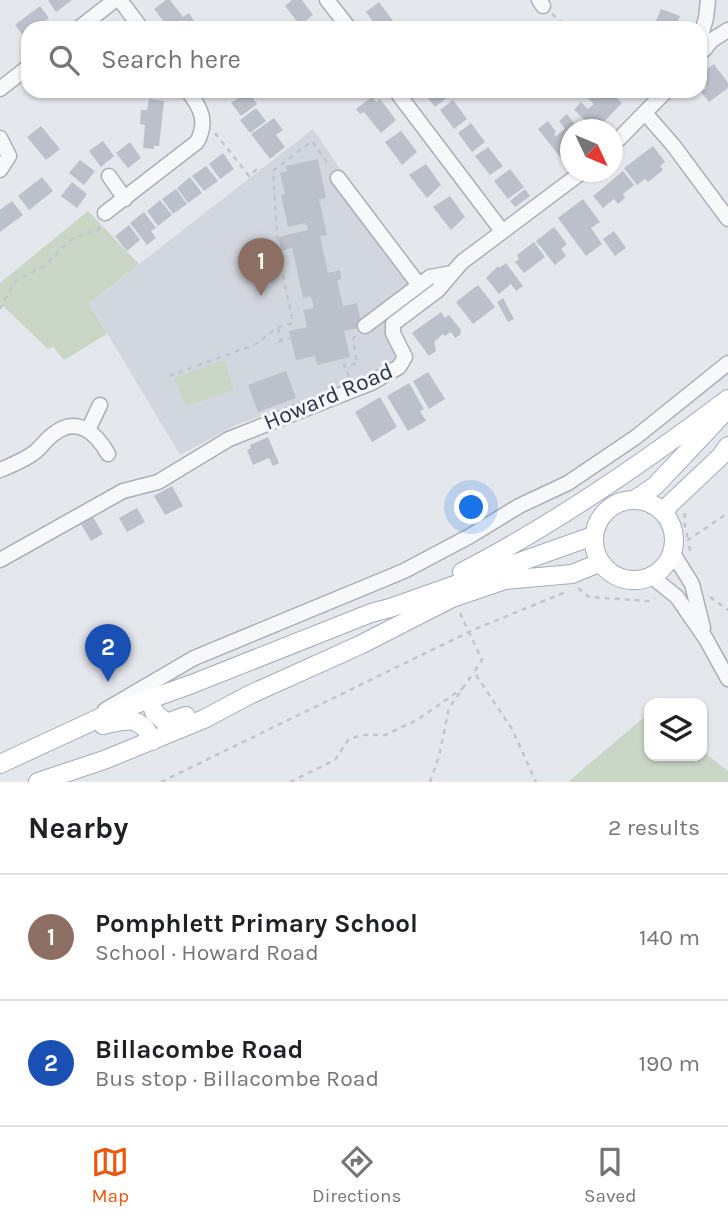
<!DOCTYPE html>
<meta charset="utf-8">
<style>
body{margin:0;font-family:Karla,sans-serif;background:#f6f6f6;color:#202124}
.controls{position:absolute;right:21px;bottom:21px;display:grid;overflow:hidden;border-radius:14px;box-shadow:0 2px 5px #0004}
.controls button{width:63px;height:63px;display:grid;place-items:center;padding:0;border:0;border-bottom:2px solid #e0e0e0;background:#fff;color:#202124;font:35px sans-serif}
.compass{position:absolute;left:560px;top:119px;width:63px;height:63px;border-radius:50%;background:#fff;box-shadow:0 2px 5px #0004;rotate:134deg}
.you{position:absolute;left:472px;top:508px;width:24px;height:24px;margin:-18px;border:5px solid #fff;border-radius:50%;background:#1a73e8;box-shadow:0 0 0 10px #1a73e833}
.badge{display:grid;place-items:center;width:46px;height:46px;border-radius:50%;background:#ea580c;color:#fff;font-size:23px;font-weight:700}
.pin{position:absolute;translate:-50% -58px;filter:drop-shadow(0 2px 4px #0008)}
.pin::after{content:'';position:absolute;top:37px;width:24px;height:21px;background:inherit;clip-path:polygon(0 0,100% 0,50% 100%)}
.list{margin:0;padding:0;list-style:none}
h2{display:flex;justify-content:space-between;align-items:center;height:91px;margin:0;padding:0 28px;font-size:30px}
h2 small{font-size:23px;font-weight:400;color:#757577}
.list li{display:grid;grid-template-columns:46px 1fr auto;gap:21px;align-items:center;box-sizing:border-box;height:126px;padding:0 28px;border-top:2px solid #e0e0e0}
.list b{display:block;font-size:26px;white-space:nowrap}
.list p{margin:0;font-size:23px;white-space:nowrap;color:#757577}
.list em{font-size:23px;font-style:normal;color:#757577}
.icon{flex:none;width:38px;height:38px;fill:none;stroke:currentColor;stroke-width:2;stroke-linecap:round;stroke-linejoin:round}
.map{position:relative;flex:none;width:728px;height:782px;overflow:hidden}
.search{position:absolute;background:#fff;box-shadow:0 2px 5px #0004;left:21px;right:21px;top:21px;height:77px;display:flex;align-items:center;gap:18px;box-sizing:border-box;padding:0 24px;border-radius:21px;color:#757577;font-size:26px}
.sheet{height:343px;background:#fff}
nav{display:flex;justify-content:space-around;align-items:center;box-sizing:border-box;height:98px;border-top:2px solid #e0e0e0;background:#fff;font-size:19px;color:#757577}
nav a{display:grid;justify-items:center;gap:4px}
nav .on{color:#ea580c}
.map>svg:first-child{display:block}
.built{fill:#d2d6de}
.green{fill:#c9d6c5}
.building{fill:#bbc0ca}
.lines{fill:none;stroke-linecap:round;stroke-linejoin:round}
.minor-casing{stroke:#a9aeb7;stroke-width:17}
.major-casing{stroke:#a3abb8;stroke-width:20}
.path{stroke:#c2c5cb;stroke-width:2.5;stroke-dasharray:5 5;stroke-linecap:butt}
.minor{stroke:#f7f8fa;stroke-width:14}
.major{stroke:#fff;stroke-width:18}
.labels{text-anchor:middle;stroke-width:6;stroke-linejoin:round;paint-order:stroke}
.street-label{font-size:23px;fill:#2b3445;stroke:#f4f6f9}
</style>
<div class="map">
<svg width="728" height="782" viewBox="0 0 728 782">
<rect width="100%" height="100%" fill="#e4e7ec"/>
<!-- built -->
<path class="built" d="M313 129 347 179 432 289 386 324 385 329 397 349 393 364 347 386 236 425 180 455 89 303Z"/>
<!-- green -->
<path class="green" d="M88 211 139 264 89 303 107 334 64 360 53 347 48 349 0 303V283Z
M224 360 234 389 186 407 174 378Z
M649 713V756H702V751L728 771V782H568Z"/>
<!-- building -->
<path class="building" d="M48 0H72L56 12Z
M166 0H170L183 17 189 13 194 21 189 25 192 28H169L154 9Z
M292 0H302L313 15 300 25 285 6Z
M379 2 393 21 384 28 377 27 366 12Z
M40 6 49 18 36 28H28V34L24 37 15 25Z
M661 9 680 16 675 28H653Z
M714 64 728 83V88L709 102 701 92 707 88 700 74Z
M248 91 257 104 241 116 231 103Z
M422 91H447L450 95 435 107Z
M592 91H603L606 94 609 91 622 103 596 130 574 110 581 102 588 109 594 104 586 97Z
M372 97 376 102 380 99 396 120 381 133 364 112 360 114 356 109Z
M149 99 164 101 159 146H154V149L143 148 145 125 140 124 141 110H147Z
M453 100 467 119 454 129 440 110Z
M256 108 266 121 250 133 240 120Z
M567 114 579 130H570V151L561 158 538 129 548 121 556 132 554 134 556 136 565 129 559 121Z
M274 118 283 130 276 135 285 147 270 159 251 134Z
M471 123 485 142 472 152 458 133Z
M41 126 60 149 46 160 27 137Z
M401 131 417 152 402 165 385 142Z
M103 141 114 156 101 167 89 151Z
M130 142 141 158 128 168 116 153Z
M653 146 665 162 660 166 663 170 648 182 645 179 637 185 624 168Z
M488 147 503 166 490 175 475 156Z
M223 153 234 169 220 179 209 164Z
M318 159 326 198 319 199 327 235 320 236 328 273 340 270 341 279 337 280 343 306 357 303 362 327 344 331 350 357 317 365 315 356 296 360 289 331 307 327 303 310 314 308 311 296 303 298 292 248 281 251 278 237 308 230 306 223 288 227 281 195 285 194 280 173 287 171 286 166Z
M80 160 95 171 84 185 69 173Z
M426 164 441 185 427 198 409 175Z
M206 166 218 181 204 191 192 176Z
M510 169 524 187 508 199 494 181Z
M623 171 634 185 623 194 625 198 618 204 614 199 603 208 593 196Z
M42 177 53 191 29 210 18 196Z
M190 177 202 193 188 203 177 188Z
M72 182 87 194 77 208 61 196Z
M176 189 187 204 173 214 162 199Z
M525 189 530 196 515 207 510 201Z
M450 196 465 217 451 230 433 207Z
M583 199 600 222 591 228 602 244 586 256 558 218Z
M160 200 172 215 158 226 147 211Z
M12 201 23 215 0 232V210Z
M144 212 156 228 151 231 156 238 147 245 130 223Z
M129 225 140 240 127 251 115 236Z
M554 227 567 244 561 249 566 256 555 265 536 241Z
M614 231 626 248 615 256 603 239Z
M534 242 545 257 524 273 515 262 519 259 517 255Z
M506 263 523 286 516 291 511 284 499 294 486 278 498 266 499 268Z
M478 285 495 307 473 324 456 302Z
M503 298 514 319 508 322 497 302Z
M441 312 445 318 449 315 461 330 460 335 455 338 451 332 445 336 443 334 434 342 436 351 429 356 412 333Z
M286 371 296 398 258 412 248 385Z
M428 372 445 399 429 409 413 381Z
M409 383 424 409 420 411 426 421 408 431 387 396Z
M380 397 397 427 372 442 355 412Z
M268 437 279 463 273 466 269 458 253 465 247 450 251 448 250 445Z
M172 486 183 506 165 515 154 496Z
M137 508 145 522 127 532 119 518Z
M93 517 103 534 91 541 81 524Z"/>
<g class="lines">
<!-- minor casing -->
<g class="minor-casing">
<path id="minor" d="M120 0 141 28
M327 0 349 28
M539 0 543 6
M79 28 115 0
M700 39 706 18 708 0
M700 51 704 50 712 40 728 30
M0 89 28 67
M396 91 502 231
M645 113 673 145 728 219
M0 138 9 156 0 170
M612 146 666 91
M109 176 125 199
M338 178 419 285
M105 213 197 142C208 122 201 108 188 91
M365 326 430 277 452 273
M88 430 100 405
M0 470C12 465 25 460 35 452 42 446 47 438 55 433 78 416 97 434 108 454
M672 552 692 584 703 628
M0 560 123 491 158 482 229 439 371 383 399 367 405 357 393 333V324L438 290 462 262 582 172
M651 576 677 597 706 639 728 679
M105 710 194 658 404 571 470 536 519 506 568 483 636 437 728 363"/>
</g>
<!-- major casing -->
<g class="major-casing">
<path id="major" d="M594 540a40 40 0 1 1 80 0a40 40 0 1 1-80 0Z
M634 500 655 486 724 413
M665 515 668 506 721 456 728 446
M462 572C553 525 646 461 728 399
M150 698 154 712 166 723 186 716
M103 725C126 719 142 715 152 741
M0 764 108 714 192 684 371 613 390 608 593 536
M38 782 104 760 204 719 249 695 360 645 452 598 505 580 572 574 599 563"/>
</g>
<!-- path -->
<path class="path" d="M552 14 568 28
M215 133 249 176 256 170 258 172
M0 309 15 281 44 266 74 237 98 230 100 226
M278 328 282 341
M278 342 291 338
M169 376 256 344 278 327 293 323 278 252 273 171 312 141 330 167
M349 377 344 365 357 364 353 339 356 335
M685 513 684 521 688 540
M690 551 688 540 728 513
M578 588 589 597 649 601 655 598
M710 597 728 610
M460 613 482 660 474 672 512 729 536 782
M161 782 475 629 566 592
M290 782 335 760 348 740 361 735H385L417 720 463 688
M430 782 439 756 449 708 474 672"/>
<!-- minor -->
<use href="#minor" class="minor"/>
<!-- major -->
<use href="#major" class="major"/>
</g>
<g class="labels">
<!-- street labels -->
<g class="street-label">
<text transform="translate(328 396) rotate(-23)" y="8">Howard Road</text>
</g>
</g>
</svg>
<div class="controls">
<button><svg class="icon" aria-label="layers" viewBox="0 0 24 24"><path d="M12 4l9 5-9 5-9-5zM3 14l9 5 9-5"/></svg></button>
</div>
<svg class="compass" viewBox="-18 -18 36 36"><path d="M0-13l5 13h-10z" fill="#e53935"/><path d="M0 13l5-13h-10z" fill="#757577"/></svg>
<div class="you"></div>
<div class="pin badge" style="left:261px;top:296px;background:#8d6e63">1</div>
<div class="pin badge" style="left:108px;top:682px;background:#1a4fb4">2</div>
<div class="search"><svg class="icon" aria-label="search" viewBox="0 0 24 24"><circle cx="10" cy="10" r="6"/><path d="M15 15l6 6"/></svg>Search here</div>
</div>
<section class="sheet">
<h2>Nearby<small>2 results</small></h2>
<ul class="list">
<li><span class="badge" style="background:#8d6e63">1</span><div><b>Pomphlett Primary School</b><p>School · Howard Road</p></div><em>140 m</em></li>
<li><span class="badge" style="background:#1a4fb4">2</span><div><b>Billacombe Road</b><p>Bus stop · Billacombe Road</p></div><em>190 m</em></li>
</ul>
</section>
<nav>
<a class="on"><svg class="icon" aria-label="map" viewBox="0 0 24 24"><path d="M3 6l6-2 6 2 6-2v14l-6 2-6-2-6 2zM9 4v14M15 6v14"/></svg>Map</a>
<a><svg class="icon" aria-label="directions" viewBox="0 0 24 24"><path d="M12 3l9 9-9 9-9-9zM9 14v-3h6M13 9l2 2-2 2"/></svg>Directions</a>
<a><svg class="icon" aria-label="saved" viewBox="0 0 24 24"><path d="M7 4h10v16l-5-4-5 4z"/></svg>Saved</a>
</nav>
